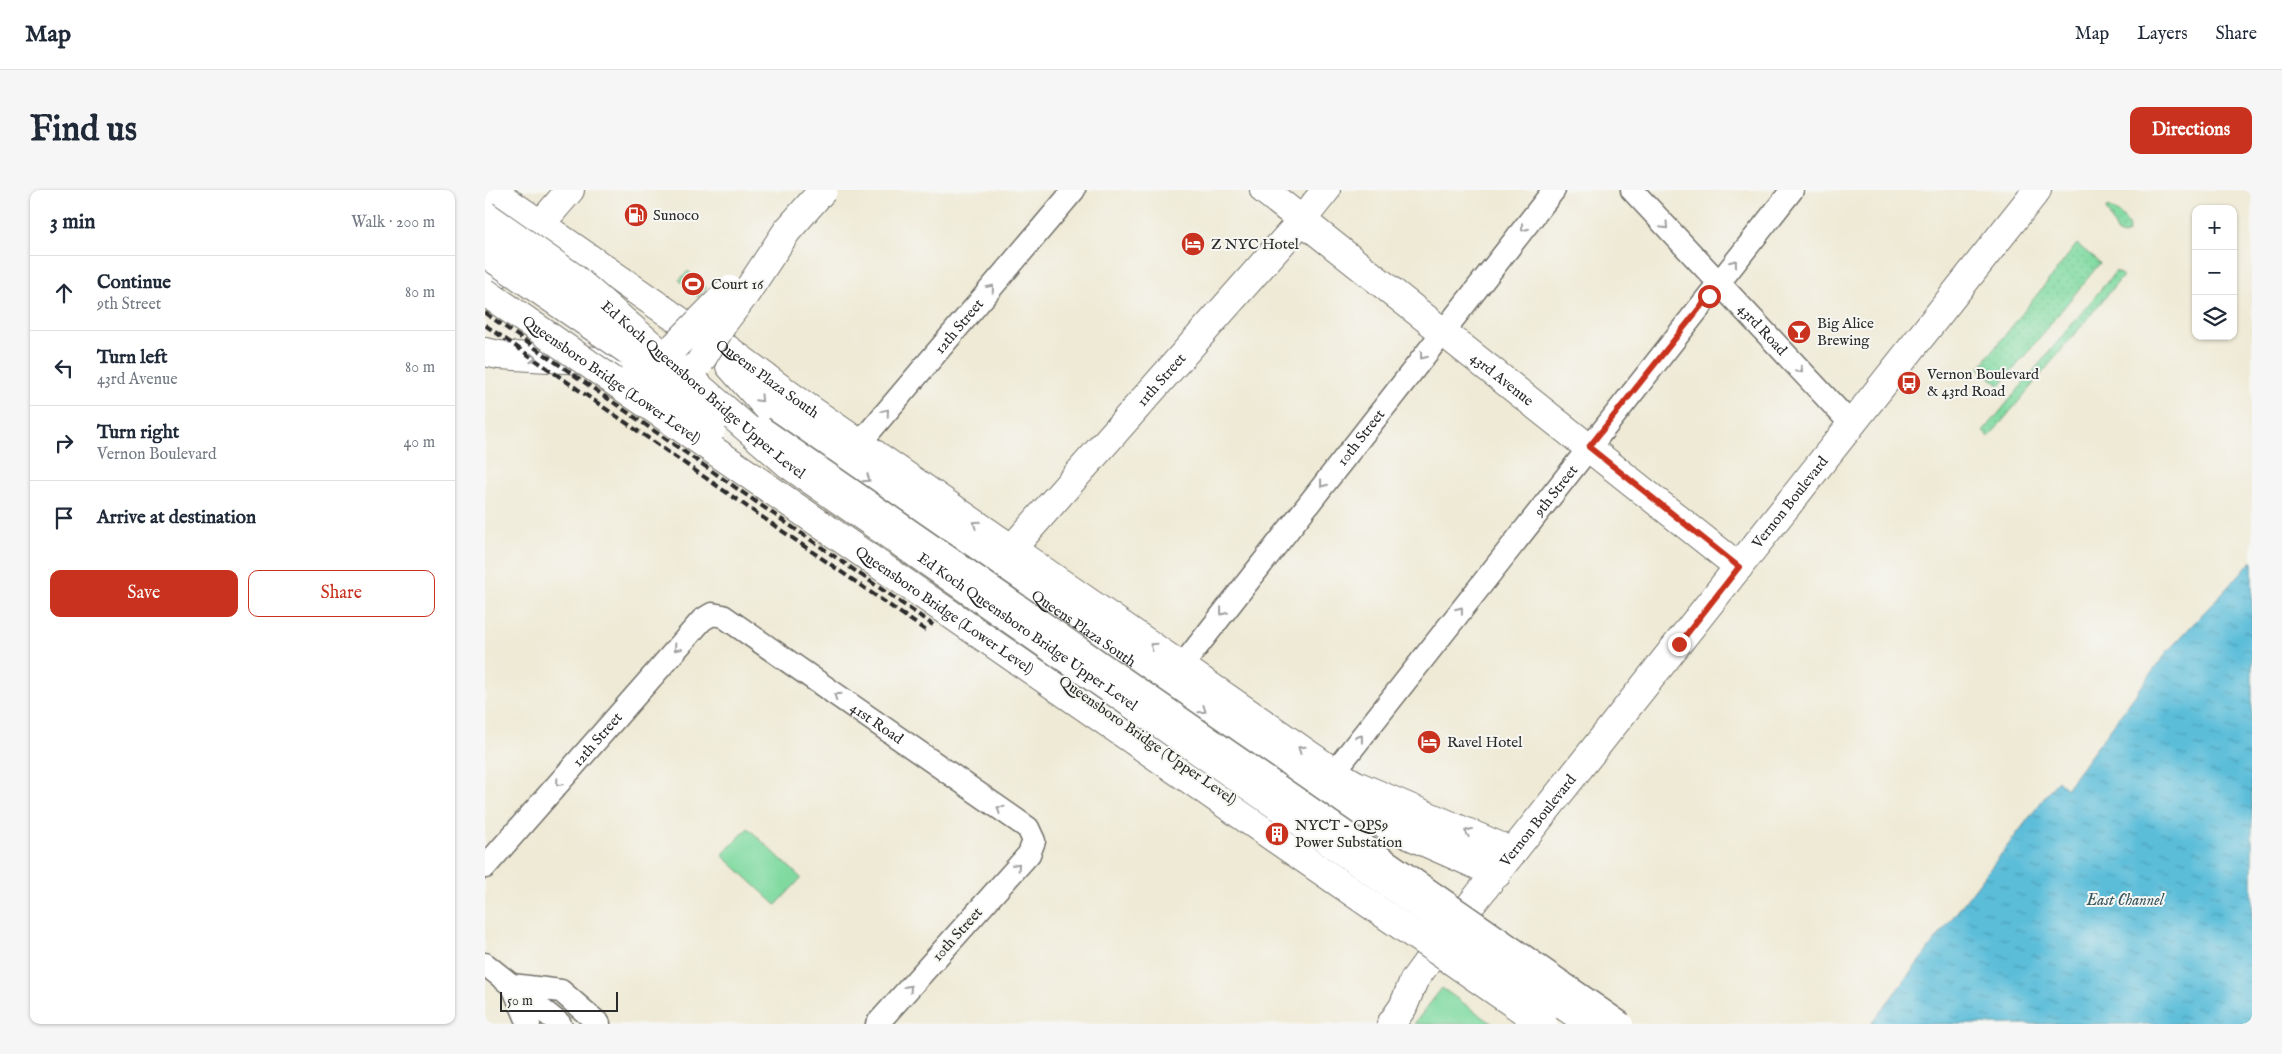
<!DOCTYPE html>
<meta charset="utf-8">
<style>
body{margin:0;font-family:"IM FELL English",serif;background:#f6f6f7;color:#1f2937}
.controls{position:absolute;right:15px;top:15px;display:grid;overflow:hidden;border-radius:10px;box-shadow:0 1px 4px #0004}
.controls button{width:45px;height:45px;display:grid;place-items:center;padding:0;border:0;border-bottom:1px solid #e0e1e3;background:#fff;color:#1f2937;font:25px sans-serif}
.scale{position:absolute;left:15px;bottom:12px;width:118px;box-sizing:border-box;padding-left:5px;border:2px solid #2b2b2b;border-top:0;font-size:14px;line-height:18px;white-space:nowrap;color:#2b2b2b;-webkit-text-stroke:4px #f6f6f2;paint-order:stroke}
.stop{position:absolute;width:15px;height:15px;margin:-11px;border:4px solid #c8321e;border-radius:50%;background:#fff}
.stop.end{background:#c8321e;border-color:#fff;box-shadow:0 1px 5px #0008}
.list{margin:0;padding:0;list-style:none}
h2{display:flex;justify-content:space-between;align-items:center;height:65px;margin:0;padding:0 20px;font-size:21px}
h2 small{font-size:16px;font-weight:400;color:#747a83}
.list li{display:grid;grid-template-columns:32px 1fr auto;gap:15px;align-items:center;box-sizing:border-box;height:75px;padding:0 20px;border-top:1px solid #e0e1e3}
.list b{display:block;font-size:19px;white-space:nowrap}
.list p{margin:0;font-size:16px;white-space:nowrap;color:#747a83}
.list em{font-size:16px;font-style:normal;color:#747a83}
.actions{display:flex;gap:10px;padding:15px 20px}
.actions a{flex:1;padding:11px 0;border:1px solid #c8321e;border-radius:10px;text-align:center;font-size:18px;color:#c8321e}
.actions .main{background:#c8321e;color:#fff}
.icon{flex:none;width:28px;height:28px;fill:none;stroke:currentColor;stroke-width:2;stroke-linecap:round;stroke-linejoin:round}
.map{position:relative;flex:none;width:1767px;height:834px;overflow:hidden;border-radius:10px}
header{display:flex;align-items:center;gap:30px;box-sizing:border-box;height:70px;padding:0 25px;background:#fff;border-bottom:1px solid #e0e1e3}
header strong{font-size:24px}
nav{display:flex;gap:28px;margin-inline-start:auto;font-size:18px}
.intro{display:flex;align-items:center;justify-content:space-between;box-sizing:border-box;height:120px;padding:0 30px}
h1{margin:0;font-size:35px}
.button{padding:12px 22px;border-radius:10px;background:#c8321e;color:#fff;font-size:18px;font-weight:700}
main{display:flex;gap:30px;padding:0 30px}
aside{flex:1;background:#fff;border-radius:10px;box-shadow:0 1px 4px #0004}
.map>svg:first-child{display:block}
.grass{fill:url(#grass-dots);stroke:#568266}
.green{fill:#80daa0;stroke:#568266}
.water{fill:url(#water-ripples);stroke:#437482}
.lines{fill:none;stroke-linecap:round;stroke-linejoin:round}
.minor-casing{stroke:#706e67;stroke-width:25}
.major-casing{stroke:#706e67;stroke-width:30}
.highway-casing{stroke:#706e67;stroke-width:30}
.minor{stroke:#fff;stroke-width:22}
.major{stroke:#fff;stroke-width:28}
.highway{stroke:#fff;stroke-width:28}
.rail{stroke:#2b2b2b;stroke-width:4;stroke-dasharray:8 4;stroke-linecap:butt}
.minor-bridge-casing{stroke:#706e67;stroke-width:25;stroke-linecap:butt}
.highway-bridge-casing{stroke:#706e67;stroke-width:30;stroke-linecap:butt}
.minor-bridge{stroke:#fff;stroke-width:22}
.highway-bridge{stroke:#fff;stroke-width:28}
.oneway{stroke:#a0a0a0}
.route{stroke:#c8321e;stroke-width:6}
.labels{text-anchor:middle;stroke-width:4;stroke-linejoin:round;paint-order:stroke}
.poi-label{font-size:15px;fill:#2b2b2b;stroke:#f6f6f2;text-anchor:start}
.street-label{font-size:15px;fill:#2b2b2b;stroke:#f6f6f2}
.water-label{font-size:16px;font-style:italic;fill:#39575f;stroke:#f6f6f2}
</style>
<header>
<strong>Map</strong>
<nav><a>Map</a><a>Layers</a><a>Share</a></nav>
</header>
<div class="intro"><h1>Find us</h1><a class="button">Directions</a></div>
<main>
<aside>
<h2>3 min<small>Walk · 200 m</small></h2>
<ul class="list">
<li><svg class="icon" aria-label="ahead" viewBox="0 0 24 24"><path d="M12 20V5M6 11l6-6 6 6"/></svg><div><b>Continue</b><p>9th Street</p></div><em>80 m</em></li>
<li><svg class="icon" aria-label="left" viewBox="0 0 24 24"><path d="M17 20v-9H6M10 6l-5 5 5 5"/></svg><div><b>Turn left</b><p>43rd Avenue</p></div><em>80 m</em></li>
<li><svg class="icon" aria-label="right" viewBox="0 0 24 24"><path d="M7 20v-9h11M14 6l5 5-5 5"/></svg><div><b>Turn right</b><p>Vernon Boulevard</p></div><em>40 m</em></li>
<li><svg class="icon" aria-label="arrive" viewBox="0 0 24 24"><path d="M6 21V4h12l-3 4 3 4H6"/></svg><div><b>Arrive at destination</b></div></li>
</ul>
<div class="actions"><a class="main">Save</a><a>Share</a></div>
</aside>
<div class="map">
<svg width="1767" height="834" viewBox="0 0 1767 834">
<defs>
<pattern id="grass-dots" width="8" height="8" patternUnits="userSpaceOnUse" patternTransform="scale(1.25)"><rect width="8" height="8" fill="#80daa0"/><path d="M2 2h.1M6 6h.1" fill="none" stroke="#6fbb8a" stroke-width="1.8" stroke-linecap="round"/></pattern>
<pattern id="water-ripples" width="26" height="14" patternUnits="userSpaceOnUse" patternTransform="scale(1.25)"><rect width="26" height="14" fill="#5bbdd9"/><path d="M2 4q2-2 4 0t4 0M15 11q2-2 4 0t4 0" fill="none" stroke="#4b9ab0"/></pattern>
</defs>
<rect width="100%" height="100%" fill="#f6f6f2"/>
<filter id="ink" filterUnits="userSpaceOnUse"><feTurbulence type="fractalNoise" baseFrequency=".02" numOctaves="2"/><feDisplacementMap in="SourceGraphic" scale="10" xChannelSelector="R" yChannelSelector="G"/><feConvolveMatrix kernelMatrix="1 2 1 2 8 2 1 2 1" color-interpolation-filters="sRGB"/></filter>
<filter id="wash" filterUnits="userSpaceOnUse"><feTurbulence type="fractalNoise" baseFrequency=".0096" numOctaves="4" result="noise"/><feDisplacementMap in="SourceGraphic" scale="20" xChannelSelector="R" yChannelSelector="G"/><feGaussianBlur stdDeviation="1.12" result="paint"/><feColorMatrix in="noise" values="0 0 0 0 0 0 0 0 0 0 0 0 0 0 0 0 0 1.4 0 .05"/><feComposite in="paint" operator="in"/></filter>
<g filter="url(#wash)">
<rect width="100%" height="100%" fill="#efead6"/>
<!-- grass -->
<path class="grass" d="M1622 17C1631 20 1648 32 1643 43L1638 45 1633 43 1621 19Z
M1592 54 1615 73 1515 196 1494 178Z
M1631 81 1638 86 1504 247 1498 242Z"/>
<!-- green -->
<path class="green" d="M203 81 222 98 213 107 194 90Z
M263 638 316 688 291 715 237 665Z
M957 798 1008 834H929Z"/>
<!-- water -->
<path class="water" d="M1767 371V834H1386L1573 590 1581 599 1682 462Z"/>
</g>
<g filter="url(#ink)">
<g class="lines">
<!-- minor casing -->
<g class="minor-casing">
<g id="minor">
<path id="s1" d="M1147 0 1367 235"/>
<path id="s2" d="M364 266 589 0"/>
<path id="s3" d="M686 490 1069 0"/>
<path id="s4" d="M838 596 1307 0"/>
<path id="s5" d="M0 677 217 430 227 424 238 426 543 638 549 651 544 664 392 834"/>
<path d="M0 774 75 834"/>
<path d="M27 795 76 801 114 834"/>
<path d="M29 799 44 834"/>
</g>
</g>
<!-- major casing -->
<g class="major-casing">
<g id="major">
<path id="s6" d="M6 0 218 147 241 158 306 206 849 582 871 595 1028 662"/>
<path id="s7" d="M779 0 1254 377"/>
<path d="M0 98 85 0"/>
<path id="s8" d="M245 176 287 223 299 232 835 601 869 621 1012 684"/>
<path id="s9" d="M516 371 817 30 841 0"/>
<path id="s10" d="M906 834 918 817 929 790 962 745 1552 0"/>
</g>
</g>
<!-- highway casing -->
<g class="highway-casing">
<path id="highway" d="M0 162 14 165 147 173 172 170
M469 387C486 390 498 388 511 377"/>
</g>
<!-- minor -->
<use href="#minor" class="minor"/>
<!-- major -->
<use href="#major" class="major"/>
<!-- highway -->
<use href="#highway" class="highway"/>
<!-- rail -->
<path class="rail" d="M0 123 448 435
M0 135 443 442"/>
<!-- minor-bridge casing -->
<g class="minor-bridge-casing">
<path id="minor-bridge" d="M0 45 116 125
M277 238 1137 834"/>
</g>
<!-- highway-bridge casing -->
<g class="highway-bridge-casing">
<g id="highway-bridge">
<path id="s11" d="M0 25 88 87 303 274 1105 834"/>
<path d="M0 63 173 181"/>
<path id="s12" d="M0 102 1058 834"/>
<path d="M190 156 245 100"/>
<path d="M215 172 239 132 261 103 302 41 338 0"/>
<path d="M150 176 226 240"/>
</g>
</g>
<!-- minor-bridge -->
<use href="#minor-bridge" class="minor-bridge"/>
<!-- highway-bridge -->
<use href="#highway-bridge" class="highway-bridge"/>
</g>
<!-- one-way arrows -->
<defs><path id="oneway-chevron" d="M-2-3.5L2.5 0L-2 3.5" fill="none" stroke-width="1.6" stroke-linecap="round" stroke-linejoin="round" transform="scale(1.25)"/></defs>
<g class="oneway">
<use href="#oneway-chevron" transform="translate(1180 36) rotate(47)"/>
<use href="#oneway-chevron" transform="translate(1039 38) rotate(128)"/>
<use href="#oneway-chevron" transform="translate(1249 73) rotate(-52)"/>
<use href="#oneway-chevron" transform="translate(506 98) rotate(-50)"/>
<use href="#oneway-chevron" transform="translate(938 166) rotate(128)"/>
<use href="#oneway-chevron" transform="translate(48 168) rotate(3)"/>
<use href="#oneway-chevron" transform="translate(1315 180) rotate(47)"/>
<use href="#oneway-chevron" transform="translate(275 209) rotate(47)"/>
<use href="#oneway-chevron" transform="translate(401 222) rotate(-50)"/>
<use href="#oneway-chevron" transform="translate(382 289) rotate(34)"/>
<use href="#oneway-chevron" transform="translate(838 294) rotate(128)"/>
<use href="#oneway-chevron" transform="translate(491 334) rotate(-146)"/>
<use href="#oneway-chevron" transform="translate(975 420) rotate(-52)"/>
<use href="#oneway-chevron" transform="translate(738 422) rotate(128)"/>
<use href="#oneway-chevron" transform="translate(668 456) rotate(-145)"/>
<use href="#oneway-chevron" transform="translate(192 458) rotate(131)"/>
<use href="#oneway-chevron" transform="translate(352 506) rotate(-145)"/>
<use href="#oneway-chevron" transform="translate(718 520) rotate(35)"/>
<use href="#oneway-chevron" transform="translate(875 548) rotate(-52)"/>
<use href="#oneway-chevron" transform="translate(816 559) rotate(-145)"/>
<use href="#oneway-chevron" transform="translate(74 593) rotate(131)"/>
<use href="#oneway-chevron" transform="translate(515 619) rotate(-145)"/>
<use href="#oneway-chevron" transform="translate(983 642) rotate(-157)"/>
<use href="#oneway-chevron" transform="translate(532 676) rotate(-48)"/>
<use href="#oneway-chevron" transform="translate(424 798) rotate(-48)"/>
</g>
</g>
<g class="lines" filter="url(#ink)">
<!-- route -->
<path class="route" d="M1194 454 1254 377 1104 257 1224 106"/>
</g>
<!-- icons -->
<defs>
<g id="fuel-disc" transform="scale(1.25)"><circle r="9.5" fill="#c8321e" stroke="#f6f6f2"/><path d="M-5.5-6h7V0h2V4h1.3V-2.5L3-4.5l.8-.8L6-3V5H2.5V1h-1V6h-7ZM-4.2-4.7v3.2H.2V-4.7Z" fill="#fff"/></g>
<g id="hotel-disc" transform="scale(1.25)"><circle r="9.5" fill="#c8321e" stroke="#f6f6f2"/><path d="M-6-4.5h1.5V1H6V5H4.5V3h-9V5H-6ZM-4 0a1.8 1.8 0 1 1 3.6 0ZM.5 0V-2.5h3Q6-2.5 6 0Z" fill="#fff"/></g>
<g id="stadium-disc" transform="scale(1.25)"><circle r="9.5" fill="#c8321e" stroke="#f6f6f2"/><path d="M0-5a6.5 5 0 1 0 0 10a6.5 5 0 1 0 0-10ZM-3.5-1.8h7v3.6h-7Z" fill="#fff"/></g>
<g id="bar-disc" transform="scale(1.25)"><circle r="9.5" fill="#c8321e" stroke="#f6f6f2"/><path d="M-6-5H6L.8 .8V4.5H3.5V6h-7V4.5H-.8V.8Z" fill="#fff"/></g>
<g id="bus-disc" transform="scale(1.25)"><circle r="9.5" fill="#c8321e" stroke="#f6f6f2"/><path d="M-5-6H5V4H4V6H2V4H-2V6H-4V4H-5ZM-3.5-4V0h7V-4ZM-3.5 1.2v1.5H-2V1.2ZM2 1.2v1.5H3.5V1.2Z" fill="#fff"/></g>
<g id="building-disc" transform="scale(1.25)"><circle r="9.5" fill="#c8321e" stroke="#f6f6f2"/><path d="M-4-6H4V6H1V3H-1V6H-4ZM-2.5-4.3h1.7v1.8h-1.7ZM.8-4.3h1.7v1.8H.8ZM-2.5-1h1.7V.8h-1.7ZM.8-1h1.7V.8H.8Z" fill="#fff"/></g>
</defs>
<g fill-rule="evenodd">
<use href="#fuel-disc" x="151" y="25"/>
<use href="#hotel-disc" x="708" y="54"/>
<use href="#stadium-disc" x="208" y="94"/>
<use href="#bar-disc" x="1314" y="142"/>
<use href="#bus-disc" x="1424" y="193"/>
<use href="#hotel-disc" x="944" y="552"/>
<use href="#building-disc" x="792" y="644"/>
</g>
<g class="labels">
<!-- poi labels -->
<g class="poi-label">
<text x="168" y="30">Sunoco</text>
<text x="726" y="59">Z NYC Hotel</text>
<text x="226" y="99">Court 16</text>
<text x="1332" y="138">Big Alice<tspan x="1332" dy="17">Brewing</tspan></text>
<text x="1442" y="189">Vernon Boulevard<tspan x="1442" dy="17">&amp; 43rd Road</tspan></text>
<text x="962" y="557">Ravel Hotel</text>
<text x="810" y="640">NYCT - QPS9<tspan x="810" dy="17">Power Substation</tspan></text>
</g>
<!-- street labels -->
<g class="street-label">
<text dy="5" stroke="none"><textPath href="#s2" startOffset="170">12th Street</textPath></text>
<text dy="5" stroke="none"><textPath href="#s1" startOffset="191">43rd Road</textPath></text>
<text dy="5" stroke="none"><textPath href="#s7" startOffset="304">43rd Avenue</textPath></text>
<text dy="5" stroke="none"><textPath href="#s6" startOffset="335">Queens Plaza South</textPath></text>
<text dy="5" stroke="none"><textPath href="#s9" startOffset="242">11th Street</textPath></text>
<text dy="5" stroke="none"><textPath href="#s12" startOffset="154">Queensboro Bridge (Lower Level)</textPath></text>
<text dy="5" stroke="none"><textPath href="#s11" startOffset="280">Ed Koch Queensboro Bridge Upper Level</textPath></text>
<text dy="5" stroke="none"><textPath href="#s3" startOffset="308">10th Street</textPath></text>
<text dy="5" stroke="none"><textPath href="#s4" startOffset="376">9th Street</textPath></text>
<text dy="5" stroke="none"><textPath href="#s10" startOffset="658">Vernon Boulevard</textPath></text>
<text dy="5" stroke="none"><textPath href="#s12" startOffset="559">Queensboro Bridge (Lower Level)</textPath></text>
<text dy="5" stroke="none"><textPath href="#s8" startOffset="442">Queens Plaza South</textPath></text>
<text dy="5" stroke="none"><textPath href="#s11" startOffset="685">Ed Koch Queensboro Bridge Upper Level</textPath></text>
<text dy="5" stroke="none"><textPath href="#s5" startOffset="539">41st Road</textPath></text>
<text dy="5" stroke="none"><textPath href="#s5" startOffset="170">12th Street</textPath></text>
<text transform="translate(663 550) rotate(35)" y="5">Queensboro Bridge (Upper Level)</text>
<text dy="5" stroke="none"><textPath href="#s10" startOffset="252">Vernon Boulevard</textPath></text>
<text transform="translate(472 744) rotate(-48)" y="5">10th Street</text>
</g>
<!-- water labels -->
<g class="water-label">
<text x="1640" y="715">East Channel</text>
</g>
</g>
</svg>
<div class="controls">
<button>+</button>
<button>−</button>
<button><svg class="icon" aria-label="layers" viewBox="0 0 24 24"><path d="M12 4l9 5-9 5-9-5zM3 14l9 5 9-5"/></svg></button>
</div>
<div class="scale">50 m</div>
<div class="stop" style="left:1224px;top:106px"></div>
<div class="stop end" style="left:1194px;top:454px"></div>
</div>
</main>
